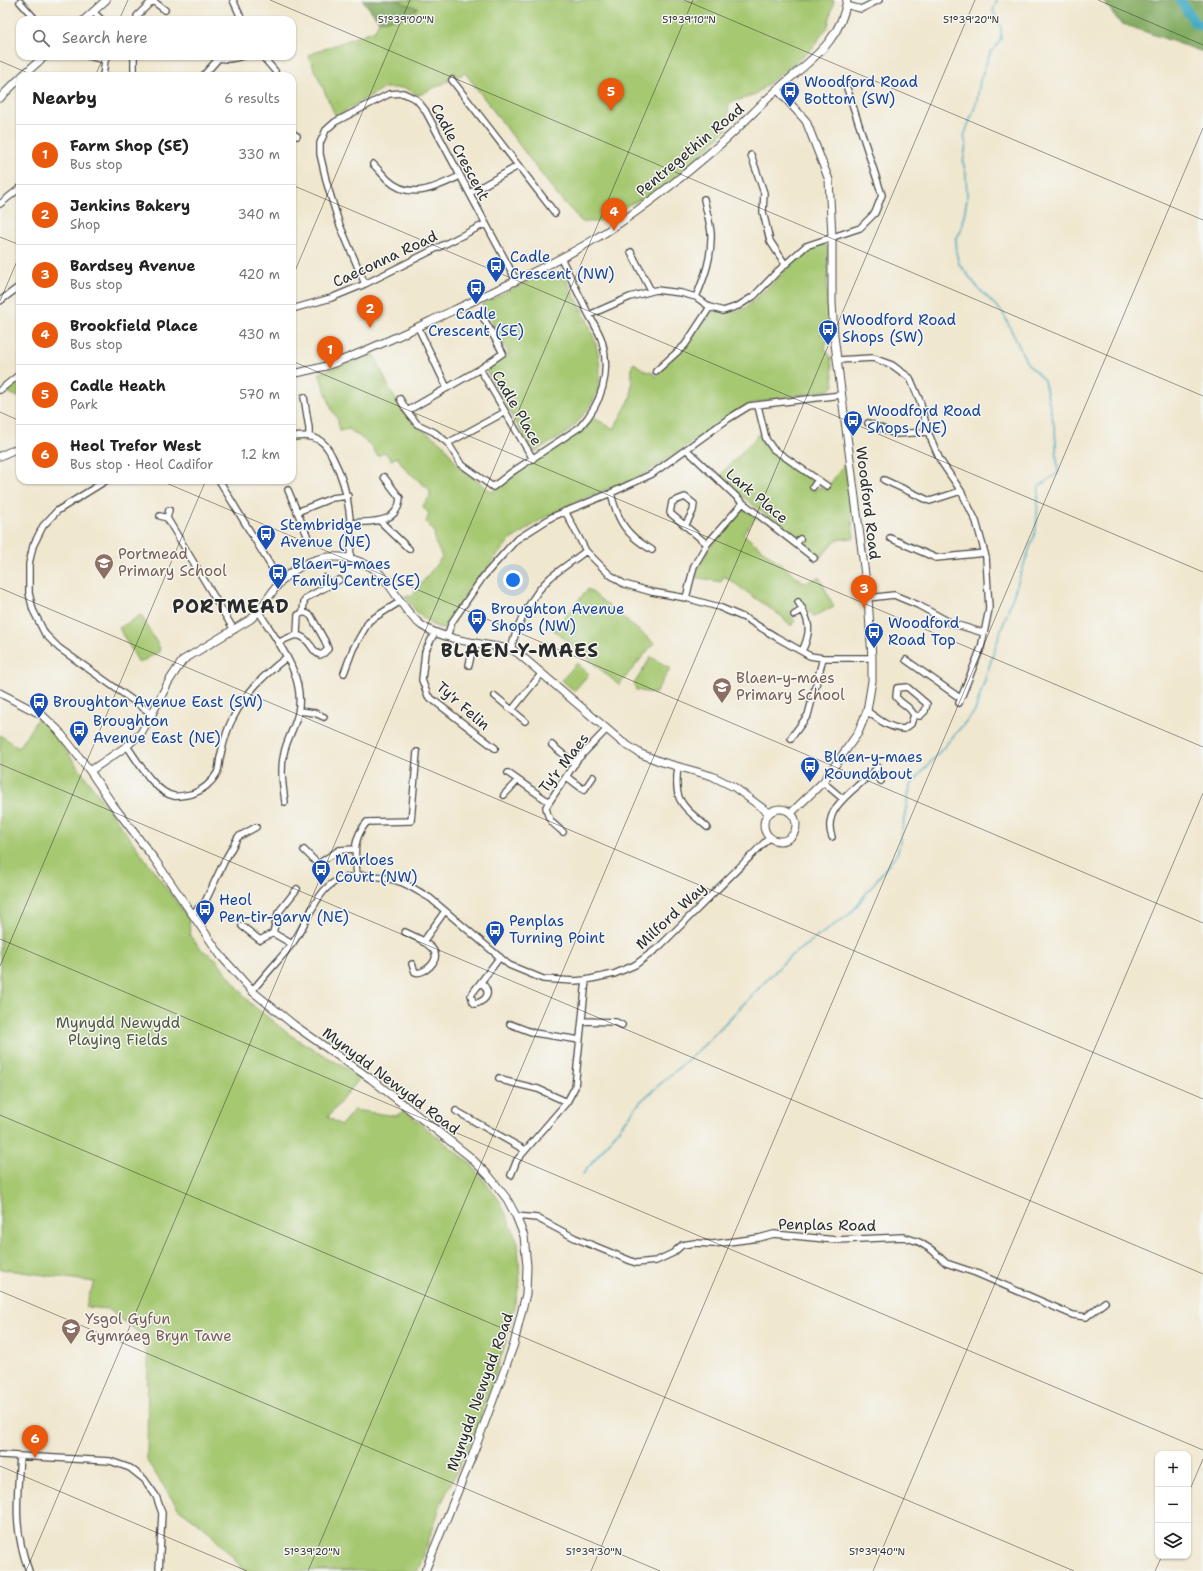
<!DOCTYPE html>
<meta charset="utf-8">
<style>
body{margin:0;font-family:"Shantell Sans",sans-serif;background:#f2f2f2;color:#222}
.controls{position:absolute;right:12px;bottom:12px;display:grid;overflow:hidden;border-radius:8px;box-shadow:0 1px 3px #0004}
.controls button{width:36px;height:36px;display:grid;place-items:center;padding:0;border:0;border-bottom:1px solid #e0e0e0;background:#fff;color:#222;font:20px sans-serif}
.you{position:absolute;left:513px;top:580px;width:14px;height:14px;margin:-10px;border:3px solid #fff;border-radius:50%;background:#1a73e8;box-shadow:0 0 0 6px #1a73e833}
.badge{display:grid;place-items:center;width:26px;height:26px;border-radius:50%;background:#ea580c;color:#fff;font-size:13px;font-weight:700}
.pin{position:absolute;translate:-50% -33px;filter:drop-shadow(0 1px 2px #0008)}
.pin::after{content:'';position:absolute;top:21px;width:14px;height:12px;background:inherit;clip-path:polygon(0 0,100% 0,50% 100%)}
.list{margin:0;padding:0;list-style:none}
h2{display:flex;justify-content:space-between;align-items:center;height:52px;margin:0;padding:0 16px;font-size:17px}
h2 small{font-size:13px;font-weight:400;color:#767676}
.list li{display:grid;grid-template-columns:26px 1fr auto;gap:12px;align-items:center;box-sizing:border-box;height:60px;padding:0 16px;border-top:1px solid #e0e0e0}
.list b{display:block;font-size:15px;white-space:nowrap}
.list p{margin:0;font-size:13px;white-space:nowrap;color:#767676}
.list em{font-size:13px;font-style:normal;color:#767676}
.icon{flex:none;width:22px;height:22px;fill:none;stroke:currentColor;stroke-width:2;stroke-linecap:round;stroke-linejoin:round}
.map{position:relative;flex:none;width:1203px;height:1571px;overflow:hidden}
.search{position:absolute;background:#fff;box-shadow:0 1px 3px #0004;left:16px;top:16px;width:280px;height:44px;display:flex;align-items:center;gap:10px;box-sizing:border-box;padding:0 14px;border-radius:12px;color:#767676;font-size:15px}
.panel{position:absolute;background:#fff;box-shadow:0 1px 3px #0004;left:16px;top:72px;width:280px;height:412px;border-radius:12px}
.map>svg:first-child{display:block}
.green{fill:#a6c871;stroke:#687a4e}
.forest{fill:#84ac63;stroke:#586c47}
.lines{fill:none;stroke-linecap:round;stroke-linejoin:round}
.stream{stroke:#41a9c1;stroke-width:1.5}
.river{stroke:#41a9c1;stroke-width:10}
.minor-casing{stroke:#494744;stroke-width:8}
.tertiary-casing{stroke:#494744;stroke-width:9}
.minor{stroke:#fff;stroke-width:5.5}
.tertiary{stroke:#fff;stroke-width:7}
.ticks{fill:none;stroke:#2b2b2b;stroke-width:1;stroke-opacity:0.45}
.labels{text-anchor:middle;stroke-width:3;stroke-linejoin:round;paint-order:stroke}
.transit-label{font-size:15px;fill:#164399;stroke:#f6f6f2;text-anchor:start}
.street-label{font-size:15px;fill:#2b2b2b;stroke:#f6f6f2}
.education-label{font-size:15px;fill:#785e54;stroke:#f6f6f2;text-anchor:start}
.park-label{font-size:15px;fill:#505a40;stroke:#f6f6f2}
.district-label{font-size:19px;font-weight:bold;letter-spacing:1px;fill:#2b2b2b;stroke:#f6f6f2}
.ticks-label{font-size:10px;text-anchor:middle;fill:#2b2b2b;stroke:#f6f6f2;stroke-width:3;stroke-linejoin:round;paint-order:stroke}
</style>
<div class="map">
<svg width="1203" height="1571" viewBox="0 0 1203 1571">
<rect width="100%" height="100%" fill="#f6f6f2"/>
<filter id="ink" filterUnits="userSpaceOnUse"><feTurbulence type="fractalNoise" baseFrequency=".025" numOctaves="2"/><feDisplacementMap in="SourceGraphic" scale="8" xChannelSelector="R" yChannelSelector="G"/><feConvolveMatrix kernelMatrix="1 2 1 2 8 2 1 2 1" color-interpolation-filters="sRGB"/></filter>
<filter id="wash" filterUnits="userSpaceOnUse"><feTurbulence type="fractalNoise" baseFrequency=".012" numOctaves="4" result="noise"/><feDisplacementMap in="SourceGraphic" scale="16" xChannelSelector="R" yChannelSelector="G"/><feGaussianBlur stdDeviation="0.9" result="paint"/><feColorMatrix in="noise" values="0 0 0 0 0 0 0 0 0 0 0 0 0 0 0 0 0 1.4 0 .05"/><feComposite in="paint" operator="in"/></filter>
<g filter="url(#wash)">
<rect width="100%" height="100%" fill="#f0e7cf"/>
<!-- green -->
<path class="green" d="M363 0H834L828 26 811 50 754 95 729 103 727 129 689 166 655 193 628 205 597 222H582L557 195 465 73 419 95 405 88H383L336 117 308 55 375 30 379 21Z
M825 244 828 248 827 290 829 333 825 348 831 358 834 386 830 390 754 403 735 412 671 457 639 477 573 503 542 519 509 541 467 592 445 629C426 626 415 611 405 596H412L442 557 435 542 434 531 426 522 429 514 423 507 425 502 430 497V490L406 470 397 457 391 460 385 452 378 456 368 443 349 429 339 431 338 420 332 410 319 373 374 354 390 390 404 413 413 423 443 444 459 467 492 492 514 474 570 438 594 418 614 429 631 397 632 366 634 363 647 372 651 371 656 377 686 344 709 311C724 306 729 318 748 306L809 248Z
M544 273H563C580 308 605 344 599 385 597 399 582 418 572 428 563 437 545 445 533 453L485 368 509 354 482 304Z
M20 378V398L5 391Z
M760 433 764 446 782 460 812 481 810 487 814 491 821 486 825 491 845 463 854 538 836 540 820 558 718 477Z
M746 510 756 517 743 534 804 583 819 577 834 607 814 616 809 612 798 597 793 602 795 608 789 614 795 621 791 626 781 616 724 576 721 582 694 577C703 551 722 532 739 511Z
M588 589 654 643 619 685 554 630Z
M141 615 160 648 159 652 139 663 119 628Z
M651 657 670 668 655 694 636 690 634 684Z
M577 663 589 674 574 691 562 680Z
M37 719 51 730 189 919 190 936 202 950 215 958 250 1003 290 1035 361 1077 328 1117 341 1125 354 1110 396 1116 404 1110 470 1163 500 1201 518 1242 520 1282 506 1341 476 1431 442 1502 418 1571H245L206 1529 178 1508 147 1461 148 1357 138 1332 108 1309 86 1307 89 1295 95 1282 0 1269V735L19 748Z"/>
<!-- forest -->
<path class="forest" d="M363 0H400V2L418 8 402 18 379 21Z
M1103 0H1203V52L1120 23Z"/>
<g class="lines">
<!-- stream -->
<path class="stream" d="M583 1174 641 1101 703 1046 789 957 851 913 898 852 910 786 975 711 996 645 1036 530 1039 486 1058 473 1055 430 1044 380 1027 363 1003 313 979 289 959 264 956 252V239L961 231 967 199 966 174 963 162 966 145 964 136 977 101 980 80 991 51 996 47 1001 39V27L993 11 997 0"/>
<!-- river -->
<path class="river" d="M1180 0 1195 23 1203 26"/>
</g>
</g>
<g filter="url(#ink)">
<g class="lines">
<!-- minor casing -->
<g class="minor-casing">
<path id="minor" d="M233 0 242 20
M153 1 165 10
M20 2 36 20
M846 5 861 9 879 0
M93 12 102 20
M137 20V16L153 0
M88 56 105 60
M215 56C224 61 234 59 243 56
M262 56 275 71
M134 69V56
M103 76 105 60 108 56
M203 76 219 58
M452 80 555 213
M292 133 297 136
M751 155 764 193 763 212 770 241 785 264
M373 164C378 169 383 175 388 180 410 201 437 187 460 176
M470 193 518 166
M0 204 20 188
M631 252 651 291
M365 284 339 223 327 184 320 154V143L326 130 335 122 389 94 403 93 416 99 425 110 516 280
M696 297C705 276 712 257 711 233 710 222 706 210 704 199
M0 301 20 286
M292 309 331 298 365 284 485 224
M589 315 630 297 656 290 681 293 696 297 710 307 723 311 738 306 754 296 778 271 806 246 860 228 875 213 882 195 845 82
M418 327 447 388
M837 360 873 358 892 365 910 378 920 401 928 432 940 460 961 491 976 521 986 557 989 609 981 648 959 703
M480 369 533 459
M656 371 685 345 710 307
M0 390 20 374
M304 397 309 428V436
M400 399 407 411 417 424 434 432 448 443 461 464 493 487 512 472 580 427C602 403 611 373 602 341 599 331 592 321 587 311 578 293 570 276 561 258
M758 406 766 439 773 449 827 486
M407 411 480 369 503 353 484 319
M868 423 895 434 928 432
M292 437C302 436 310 435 319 440 325 443 329 450 332 456 349 488 353 522 350 558
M448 443 505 412
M687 450 743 503 814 558
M107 480 57 511 43 526 33 546 29 564V593L33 610 45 634 59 648 152 714
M219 480 275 573 283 580
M884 480 930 501 961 491
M813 487 818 480
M288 490 307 535
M611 493C618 522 626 535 652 550
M565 511 586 551 609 574 624 584 652 592 686 598 719 607 747 619 776 637 810 656 823 658H872
M297 512 332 498 348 496
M160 516 167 518 234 630
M167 518 169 510
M380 521 409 549
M350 523C371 521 398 525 400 498L384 477
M685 526 693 511 694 504 685 497 672 502 670 513 707 544
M890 538 936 558 985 553
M796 544 800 539
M325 578 330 585
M686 598 694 566 707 544 743 503
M868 598 894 595 918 605 951 623 984 633
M798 602C810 620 812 631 802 651
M259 612C277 642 306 675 298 713 295 727 287 739 284 753 280 770 283 786 285 802
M303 612 304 602 306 598 339 580
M794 615 803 609
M435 632 425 652 422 680 428 696 495 748
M447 636 452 622 483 577 516 540 552 517 611 493 652 474 728 419 749 406 841 395
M278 643C293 635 300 630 311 646 314 650 315 653 320 655L324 653 328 649 325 641 311 616C306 612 303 612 298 615L297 634
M511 649C517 625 532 594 551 577 562 568 574 560 586 551
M906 660 960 698
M469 665 474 642
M344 673 353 649 369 621 401 601
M495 696 525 721
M512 710 542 673
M299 711 315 713 324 717
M867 711C879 720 889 728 904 729L911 724 914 715C908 704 903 706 896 697L897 688 907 687 927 704 925 711 920 716 914 715
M791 738 808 715 823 658
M552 745 575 764
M127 746C137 760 155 793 174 796 179 797 186 795 192 794 203 790 211 784 217 773 219 769 219 763 220 758 223 745 226 730 233 718 247 691 263 676 287 657
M678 767C673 802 682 805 707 827
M508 773 549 802
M873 773 881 781
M567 777 584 790 593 777
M823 782 843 799
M504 795 518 780
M563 832C552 823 548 820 546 807L577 760 607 729
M832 837C820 806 861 787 878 767
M304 850 318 864 339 850 355 849
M357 875C355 854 352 839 367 822L411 821 417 752
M193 913 205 902 224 862 238 837 256 827
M242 926 260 940 273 933 292 944
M405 932C414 936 428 942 434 951 440 961 424 975 415 972L412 964
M273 933 278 913 297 889
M423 942 445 911
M482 983C491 992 488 1000 475 1004L473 1002 471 995 500 957
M252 991C265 975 279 960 292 944 304 928 310 908 323 892 341 869 379 874 403 883 412 887 421 893 430 898L509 965 543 979 574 981 586 980 614 974 635 965 659 947 769 838
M582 1021 616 1022 622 1025
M510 1024 534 1033 580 1040
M499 1078 505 1081 538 1089 567 1102
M456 1111 525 1150
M511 1175 517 1160 567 1102 575 1087 586 980
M516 1216 537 1218 575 1238 636 1263 656 1261 673 1253 682 1245 695 1243 713 1244 759 1238 774 1234 836 1240 904 1237 919 1242 932 1250 946 1263 976 1273 1073 1315 1086 1317 1105 1302
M0 1455 110 1461 130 1468 144 1479 156 1496 162 1513 159 1571
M20 1456C17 1499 13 1530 29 1571"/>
</g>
<!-- tertiary casing -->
<g class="tertiary-casing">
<path id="tertiary" d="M84 20 106 0
M22 76 45 56
M777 89 806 121 829 180 832 236V302L834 336 868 598 872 658V681L867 711 858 733 823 782 791 813
M0 98 20 78
M292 374C304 371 317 369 329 365 371 350 411 330 452 311 498 289 546 268 590 242 638 213 683 177 725 140 743 124 759 106 777 90 806 62 840 45 847 0
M0 456 20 447
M0 693 42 715 58 730 90 771 113 805 155 860 221 956 252 991 294 1025 371 1079 469 1156 489 1176 507 1199 516 1216 524 1236 527 1266 526 1294 519 1322 514 1344 473 1454 425 1571
M90 771 127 746 141 733 152 714 169 681 183 660 251 619C264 607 271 591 283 579 305 560 330 551 358 561 366 564 375 568 381 575 395 590 404 612 421 625 442 640 484 644 511 649L519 654 622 742 641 754 662 762 712 776 734 787 769 813
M764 825a16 16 0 1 1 32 0a16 16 0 1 1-32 0Z"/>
</g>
<!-- minor -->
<use href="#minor" class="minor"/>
<!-- tertiary -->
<use href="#tertiary" class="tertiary"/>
</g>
</g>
<!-- ticks -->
<path class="ticks" d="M270 0 1203 396M684 0 1203 220M1098 0 1203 45M119 20 128 0M0 61 35 76M95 76 104 56M292 185 1203 572M0 237 20 245M292 278 410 0M0 301 20 254M292 361 1203 747M0 412 20 421M159 480 1203 923M0 588 1203 1099M0 764 1203 1274M0 939 1203 1450M0 966 206 480M0 1115 1074 1571M0 1291 660 1571M0 1466 247 1571M1188 1494 1203 1459M26 1571 693 0M308 1571 975 0M591 1571 1203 128M873 1571 1203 793M1155 1571 1162 1556"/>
<!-- icons -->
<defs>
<g id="bus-pin" transform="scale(1)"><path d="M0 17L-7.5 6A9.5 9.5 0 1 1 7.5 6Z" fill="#1a4fb4" stroke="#f6f6f2"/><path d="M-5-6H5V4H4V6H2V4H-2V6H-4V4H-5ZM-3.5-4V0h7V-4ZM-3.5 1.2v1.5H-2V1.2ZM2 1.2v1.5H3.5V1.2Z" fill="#fff"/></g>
<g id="school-pin" transform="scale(1)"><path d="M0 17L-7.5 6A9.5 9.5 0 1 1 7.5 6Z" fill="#8d6e63" stroke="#f6f6f2"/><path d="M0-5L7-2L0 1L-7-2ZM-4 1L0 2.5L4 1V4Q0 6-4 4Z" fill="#fff"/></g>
</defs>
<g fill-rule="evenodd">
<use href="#bus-pin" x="790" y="91"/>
<use href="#bus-pin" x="496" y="266"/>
<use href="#bus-pin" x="476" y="288"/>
<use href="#bus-pin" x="828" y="329"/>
<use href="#bus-pin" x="853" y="420"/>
<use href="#bus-pin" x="266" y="534"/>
<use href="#school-pin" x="104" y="563"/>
<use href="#bus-pin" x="278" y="573"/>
<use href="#bus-pin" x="477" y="618"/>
<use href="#bus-pin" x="874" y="632"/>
<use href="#school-pin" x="722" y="687"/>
<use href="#bus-pin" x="39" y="702"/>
<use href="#bus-pin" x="79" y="730"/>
<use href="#bus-pin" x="810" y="766"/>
<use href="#bus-pin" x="321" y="869"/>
<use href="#bus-pin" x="205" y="909"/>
<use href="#bus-pin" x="495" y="930"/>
<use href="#school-pin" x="71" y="1328"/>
</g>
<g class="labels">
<!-- transit labels -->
<g class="transit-label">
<text x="804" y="87">Woodford Road<tspan x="804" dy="17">Bottom (SW)</tspan></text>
<text x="510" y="262">Cadle<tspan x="510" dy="17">Crescent (NW)</tspan></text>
<text x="476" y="319" text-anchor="middle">Cadle<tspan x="476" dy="17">Crescent (SE)</tspan></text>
<text x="842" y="325">Woodford Road<tspan x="842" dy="17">Shops (SW)</tspan></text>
<text x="867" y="416">Woodford Road<tspan x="867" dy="17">Shops (NE)</tspan></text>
<text x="280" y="530">Stembridge<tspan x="280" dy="17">Avenue (NE)</tspan></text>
<text x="292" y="569">Blaen-y-maes<tspan x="292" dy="17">Family Centre(SE)</tspan></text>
<text x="491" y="614">Broughton Avenue<tspan x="491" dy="17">Shops (NW)</tspan></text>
<text x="888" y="628">Woodford<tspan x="888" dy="17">Road Top</tspan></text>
<text x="53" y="707">Broughton Avenue East (SW)</text>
<text x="93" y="726">Broughton<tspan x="93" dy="17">Avenue East (NE)</tspan></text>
<text x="824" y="762">Blaen-y-maes<tspan x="824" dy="17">Roundabout</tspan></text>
<text x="335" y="865">Marloes<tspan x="335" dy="17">Court (NW)</tspan></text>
<text x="219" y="905">Heol<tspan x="219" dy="17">Pen-tir-garw (NE)</tspan></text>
<text x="509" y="926">Penplas<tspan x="509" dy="17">Turning Point</tspan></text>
</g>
<!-- street labels -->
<g class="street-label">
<text transform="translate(690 150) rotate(-40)" y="5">Pentregethin Road</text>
<text transform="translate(460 152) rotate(62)" y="5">Cadle Crescent</text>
<text transform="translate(385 259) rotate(-25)" y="5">Caeconna Road</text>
<text transform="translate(517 408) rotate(60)" y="5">Cadle Place</text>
<text transform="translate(757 496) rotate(40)" y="5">Lark Place</text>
<text transform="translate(868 503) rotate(83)" y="5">Woodford Road</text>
<text transform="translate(463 706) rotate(41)" y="5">Ty'r Felin</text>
<text transform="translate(564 763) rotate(-52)" y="5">Ty'r Maes</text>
<text transform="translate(671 916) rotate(-43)" y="5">Milford Way</text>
<text transform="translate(391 1081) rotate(37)" y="5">Mynydd Newydd Road</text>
<text transform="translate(827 1225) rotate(1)" y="5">Penplas Road</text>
<text transform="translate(480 1392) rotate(-70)" y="5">Mynydd Newydd Road</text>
</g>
<!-- education labels -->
<g class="education-label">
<text x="118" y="559">Portmead<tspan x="118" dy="17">Primary School</tspan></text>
<text x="736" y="683">Blaen-y-maes<tspan x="736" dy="17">Primary School</tspan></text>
<text x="85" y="1324">Ysgol Gyfun<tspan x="85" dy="17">Gymraeg Bryn Tawe</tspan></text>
</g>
<!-- park labels -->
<g class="park-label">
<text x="118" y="1028">Mynydd Newydd<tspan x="118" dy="17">Playing Fields</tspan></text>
</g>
<!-- district labels -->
<g class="district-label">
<text x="231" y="613">PORTMEAD</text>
<text x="520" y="657">BLAEN-Y-MAES</text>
</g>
</g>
<g class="ticks-label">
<text x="406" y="23">51°39'00"N</text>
<text x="689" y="23">51°39'10"N</text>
<text x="971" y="23">51°39'20"N</text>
<text x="312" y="1555">51°39'20"N</text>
<text x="594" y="1555">51°39'30"N</text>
<text x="877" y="1555">51°39'40"N</text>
</g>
</svg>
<div class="controls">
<button>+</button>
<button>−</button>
<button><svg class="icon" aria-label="layers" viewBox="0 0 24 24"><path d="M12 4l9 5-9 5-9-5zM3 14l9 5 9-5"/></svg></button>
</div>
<div class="you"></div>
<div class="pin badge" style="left:330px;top:369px">1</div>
<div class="pin badge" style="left:370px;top:328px">2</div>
<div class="pin badge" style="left:864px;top:608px">3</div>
<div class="pin badge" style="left:614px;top:231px">4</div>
<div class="pin badge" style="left:611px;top:111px">5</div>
<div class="pin badge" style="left:35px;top:1458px">6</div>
<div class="search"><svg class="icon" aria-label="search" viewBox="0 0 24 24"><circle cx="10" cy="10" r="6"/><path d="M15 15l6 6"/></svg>Search here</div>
<section class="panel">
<h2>Nearby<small>6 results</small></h2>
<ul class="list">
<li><span class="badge">1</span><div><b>Farm Shop (SE)</b><p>Bus stop</p></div><em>330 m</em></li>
<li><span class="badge">2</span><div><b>Jenkins Bakery</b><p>Shop</p></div><em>340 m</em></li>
<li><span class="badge">3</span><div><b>Bardsey Avenue</b><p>Bus stop</p></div><em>420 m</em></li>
<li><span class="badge">4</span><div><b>Brookfield Place</b><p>Bus stop</p></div><em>430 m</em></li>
<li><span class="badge">5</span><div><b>Cadle Heath</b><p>Park</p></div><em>570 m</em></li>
<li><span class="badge">6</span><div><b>Heol Trefor West</b><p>Bus stop · Heol Cadifor</p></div><em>1.2 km</em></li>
</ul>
</section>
</div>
